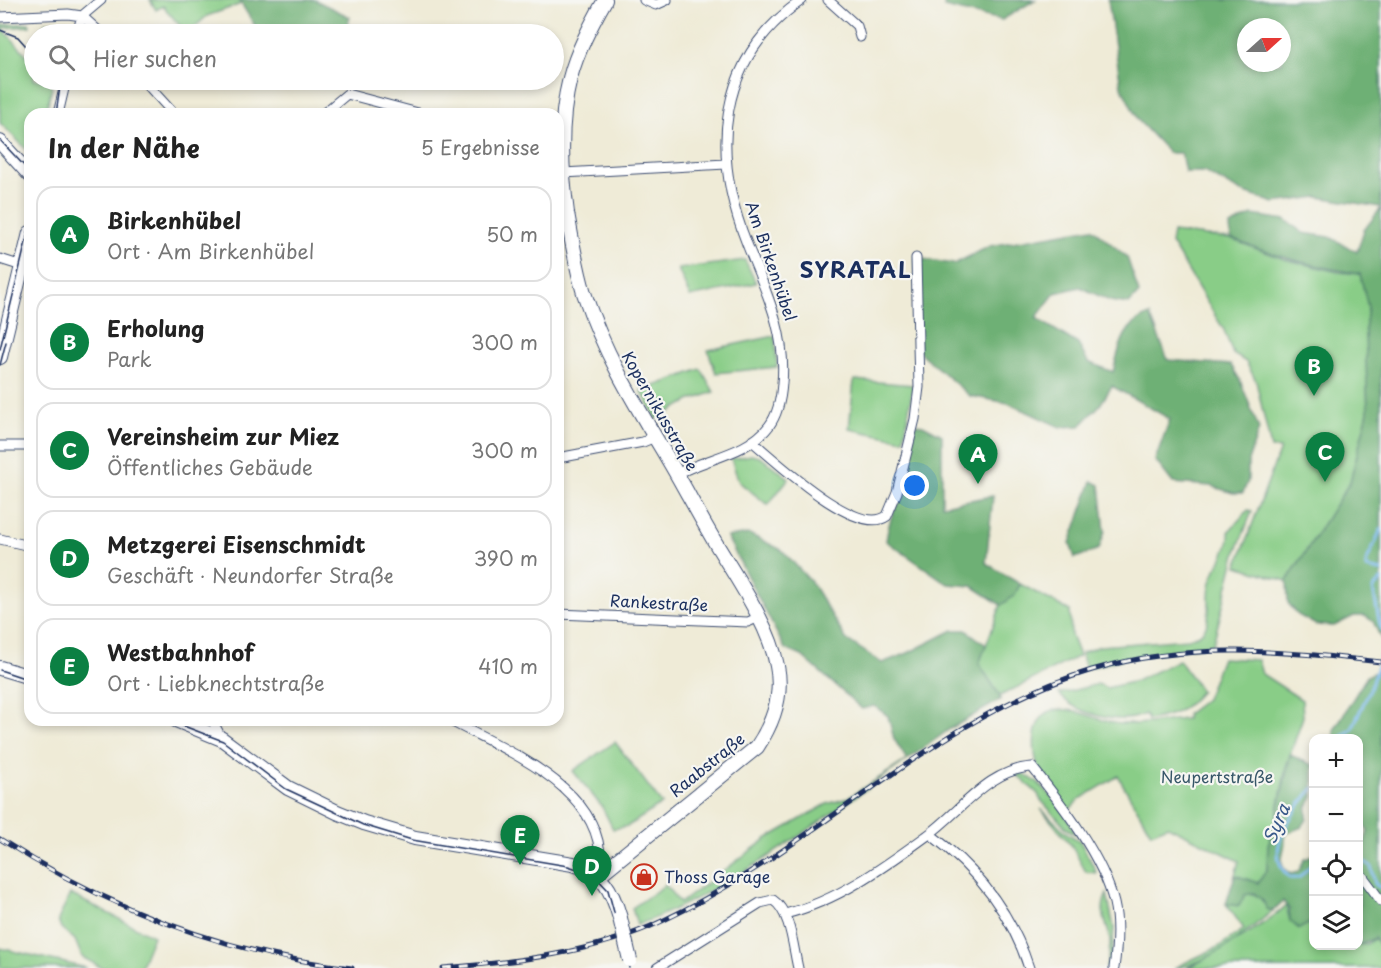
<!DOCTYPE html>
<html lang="de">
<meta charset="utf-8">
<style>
body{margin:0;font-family:"Playpen Sans",sans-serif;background:#f2f2f2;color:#222}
.controls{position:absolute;right:18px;bottom:18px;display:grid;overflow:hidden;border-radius:12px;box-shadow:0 3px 9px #0003}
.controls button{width:54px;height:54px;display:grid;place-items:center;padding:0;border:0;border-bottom:2px solid #e0e0e0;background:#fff;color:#222;font:30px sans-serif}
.compass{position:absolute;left:1237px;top:18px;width:54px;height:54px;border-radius:50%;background:#fff;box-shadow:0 3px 9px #0003;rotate:69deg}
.you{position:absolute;left:915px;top:486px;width:21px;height:21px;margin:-15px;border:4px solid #fff;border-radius:50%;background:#1a73e8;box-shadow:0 0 0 9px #1a73e833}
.badge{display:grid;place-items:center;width:39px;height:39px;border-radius:50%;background:#0b8043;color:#fff;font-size:20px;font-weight:700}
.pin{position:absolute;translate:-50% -50px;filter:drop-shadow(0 2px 3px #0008)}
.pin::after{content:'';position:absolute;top:32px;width:21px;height:18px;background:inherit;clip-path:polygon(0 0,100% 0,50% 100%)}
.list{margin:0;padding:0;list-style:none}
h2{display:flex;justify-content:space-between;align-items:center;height:78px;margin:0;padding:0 24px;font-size:26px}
h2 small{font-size:20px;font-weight:400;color:#767676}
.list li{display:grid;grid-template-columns:39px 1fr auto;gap:18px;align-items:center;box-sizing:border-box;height:96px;margin:0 12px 12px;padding:0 12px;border:2px solid #e0e0e0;border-radius:18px}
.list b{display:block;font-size:22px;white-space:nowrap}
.list p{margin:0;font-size:20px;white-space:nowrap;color:#767676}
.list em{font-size:20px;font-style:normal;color:#767676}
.icon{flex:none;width:33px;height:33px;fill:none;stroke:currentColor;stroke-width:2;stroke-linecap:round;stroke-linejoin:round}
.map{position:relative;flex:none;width:1381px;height:968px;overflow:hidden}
.search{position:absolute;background:#fff;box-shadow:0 3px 9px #0003;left:24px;top:24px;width:540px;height:66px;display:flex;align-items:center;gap:15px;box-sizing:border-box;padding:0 21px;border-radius:33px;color:#767676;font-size:22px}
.panel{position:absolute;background:#fff;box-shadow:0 3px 9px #0003;left:24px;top:108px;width:540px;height:618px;border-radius:18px}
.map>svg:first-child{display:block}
.green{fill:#89cd87;stroke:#527e72;stroke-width:1.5}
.forest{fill:#6eb074;stroke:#447069;stroke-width:1.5;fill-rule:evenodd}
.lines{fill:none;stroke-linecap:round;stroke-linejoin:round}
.stream{stroke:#80bcf2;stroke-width:3}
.street-casing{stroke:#3b4b70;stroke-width:11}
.secondary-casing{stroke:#3b4b70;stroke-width:16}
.street{stroke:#fff;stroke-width:9}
.secondary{stroke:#fff;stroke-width:14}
.tram{stroke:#1b2f5e;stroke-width:1.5}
.rail-casing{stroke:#1b2f5e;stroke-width:5}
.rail{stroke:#f6f6f2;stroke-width:3;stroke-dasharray:9;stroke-linecap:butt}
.secondary-bridge-casing{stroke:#3b4b70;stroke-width:16;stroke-linecap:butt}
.secondary-bridge{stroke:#fff;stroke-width:14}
.labels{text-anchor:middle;stroke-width:4.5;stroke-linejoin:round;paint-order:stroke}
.street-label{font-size:16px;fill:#1b2f5e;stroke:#f6f6f2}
.park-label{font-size:16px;fill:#365668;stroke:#f6f6f2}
.poi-label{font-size:16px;fill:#1b2f5e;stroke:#f6f6f2;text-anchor:start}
.water-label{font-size:18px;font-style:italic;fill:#39598a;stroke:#f6f6f2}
.district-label{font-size:22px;font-weight:bold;letter-spacing:1.5px;fill:#1b2f5e;stroke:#f6f6f2}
</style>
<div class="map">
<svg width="1381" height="968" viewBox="0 0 1381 968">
<rect width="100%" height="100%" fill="#f6f6f2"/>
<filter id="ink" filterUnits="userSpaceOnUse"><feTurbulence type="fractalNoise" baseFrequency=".0167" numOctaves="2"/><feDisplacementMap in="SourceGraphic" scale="12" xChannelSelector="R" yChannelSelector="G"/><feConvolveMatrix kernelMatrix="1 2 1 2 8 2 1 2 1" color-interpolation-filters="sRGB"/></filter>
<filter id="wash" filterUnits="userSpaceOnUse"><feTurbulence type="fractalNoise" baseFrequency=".008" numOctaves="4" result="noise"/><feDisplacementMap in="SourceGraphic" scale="24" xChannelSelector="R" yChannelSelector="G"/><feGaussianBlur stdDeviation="1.35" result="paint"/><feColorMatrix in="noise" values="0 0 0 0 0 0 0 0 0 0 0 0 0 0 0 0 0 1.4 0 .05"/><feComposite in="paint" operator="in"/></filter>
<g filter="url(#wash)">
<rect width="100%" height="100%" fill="#efebd7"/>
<!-- green -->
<path class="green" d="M150 0H239L241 4 207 16 187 34 163 6 156 10Z
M67 21 65 34 38 33 46 22Z
M29 23 30 26 2 28 34 63V80H48L52 88 45 114H30V153L0 123V25Z
M1173 232 1231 239 1284 259 1338 272 1360 274 1368 307 1365 331 1368 412 1350 482 1287 581 1237 566 1280 449 1271 448 1256 381 1246 362 1233 354 1224 330 1171 243Z
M745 260 756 283 690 297 678 269Z
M775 336 777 367 716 373 708 350Z
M701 369 714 392 689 401 657 419 641 391Z
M854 380 913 385 904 440 849 429Z
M751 455 760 457 789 478 768 505 739 482 731 459Z
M1248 510 1252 511 1237 550 1213 644 1131 657 1086 669 1081 653 1100 646 1188 639C1196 636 1203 634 1206 626 1212 611 1206 594 1212 579 1218 562 1231 548 1229 531Z
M1020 584 1070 611 1071 635 1079 656 1000 696 979 664 1001 605 1014 596Z
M1222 658 1258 660 1262 674 1302 700 1303 717 1286 767 1276 820 1268 845 1267 869 1258 884 1235 875 1239 861 1168 826 1151 833 1118 776 1080 799 1068 811C1059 798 1048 786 1041 773 1031 756 1030 715 1054 710 1076 706 1099 723 1122 724 1143 725 1165 721 1186 719L1187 714 1206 699Z
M1179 660 1201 691C1183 712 1175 715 1148 720L1145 714C1121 726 1076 714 1059 694L1098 684 1107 688 1136 681Z
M615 742 662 804 628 826 613 829 602 807 573 771Z
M907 760C821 820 735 888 637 925L632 908 665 885 680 903 768 838 827 804 848 798Z
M1013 771C1042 777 1064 809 1076 834L1067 829 1040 799 1038 794Z
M1041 809 1068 834 1080 841 1097 873 1086 872 1071 845Z
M1249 893C1259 894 1264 902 1267 909L1273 911C1250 929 1203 968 1174 968L1218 947 1244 929 1226 904 1239 906 1244 895Z
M70 894 153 936 140 968H102L82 957 75 940 61 928 58 920Z
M1107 894 1114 928 1111 968H1106C1107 960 1111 948 1110 939 1107 922 1098 912 1107 894Z
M1286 905 1290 921 1313 925 1314 946H1322L1325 950 1367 944 1375 938 1381 948V968H1187C1202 962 1279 916 1286 905Z
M0 948 87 968H0Z"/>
<!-- forest -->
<path class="forest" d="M239 0H315L350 17 345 34H260Z
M945 0H1035L1002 20 944 7Z
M1108 0H1381V207L1318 197 1274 203 1242 192 1204 172H1185L1181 153H1169L1138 120 1121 86ZM1246 27H1282V63H1246Z
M1381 208V639L1373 621 1365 616H1354L1334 626 1316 625 1298 615 1288 603 1287 581 1350 482 1368 412 1365 331 1368 307 1360 274C1315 267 1274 256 1231 239L1230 226 1252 215 1286 220 1303 233 1330 237 1357 252 1364 230Z
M1092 228 1127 257 1139 293 1129 304 1110 301 1080 287 1055 293 1036 318 1078 344 1088 362 1113 372C1119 348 1123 323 1150 315L1168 360 1231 365 1240 380 1259 429 1248 461V481L1243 493H1233L1211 486 1173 483 1155 460 1170 419 1112 386 1100 405 1080 426 1060 427 1008 403 970 396 919 352 916 258 954 264 990 246Z
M916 424 923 425 942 435V505L993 496 986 563 1020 584 1014 596 1001 605 972 586 948 584 886 541C889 521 894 501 912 490L915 478 904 469Z
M1092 481 1100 485 1105 531 1099 549 1075 558 1070 543Z
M749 534 782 550 812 583 846 639 882 663 908 653 953 630H966L986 645 979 664 1000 696V700L950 729 907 760 894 739 888 716 874 706 862 709 802 656 785 649 727 537Z
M1375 672H1381V948L1375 938 1359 945V854L1361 852 1368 831 1359 816 1358 738H1335L1334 730 1367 676Z
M1290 755 1313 765V797L1307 808V819L1302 827 1287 833C1283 839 1286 841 1284 848 1282 859 1278 867 1291 874L1298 872 1304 860 1313 855V926L1310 923 1299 929 1290 921 1289 909 1283 901 1273 911 1267 909 1263 901 1254 893 1245 895 1239 906 1226 904 1235 875 1258 883 1267 869 1268 845 1276 820Z"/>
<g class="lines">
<!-- stream -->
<path class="stream" d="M1381 529 1366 563V568L1381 571
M1381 580 1373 589 1381 630
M1340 738 1352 729 1370 689 1381 654
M1314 788C1294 810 1260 852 1290 878H1299L1314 862
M1358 858 1371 866 1375 884 1381 888"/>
</g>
</g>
<g filter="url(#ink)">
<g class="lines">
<!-- street casing -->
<g class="street-casing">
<path id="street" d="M644 0 656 5 667 0
M828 0 857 26 860 37
M82 16 101 0
M0 17 68 14 82 16 102 34
M77 34 82 16
M143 80 174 114
M58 114 66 80
M323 114 347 94 422 114
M563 173 726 164
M0 259 22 266
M752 441C776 461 857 538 887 516L897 492 915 419 919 387 916 258
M0 446H30
M558 458 643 442 655 437
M677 474C706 458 748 454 769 426 778 414 781 398 782 383 787 332 765 290 747 244 711 153 716 60 802 0
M0 539 30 546
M558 614 748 622 757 618
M212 720 222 739
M449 720C508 752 613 791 599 875
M930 834C977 869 1011 912 1029 968
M1358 870 1381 901
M785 914C838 901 884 867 928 835 961 811 989 769 1032 767 1062 804 1103 857 1114 903 1119 924 1117 947 1114 968
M657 968 760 903 773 900C791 912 793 948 798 968"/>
</g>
<!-- secondary casing -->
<g class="secondary-casing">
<path id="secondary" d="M0 142 30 175
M0 357 30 233
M0 668 30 677
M176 720 222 739 288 788 337 812 364 823 415 838 573 864C603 872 612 890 620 918
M599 875 757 747C773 723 783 695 777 666 769 623 734 575 712 537 696 510 682 482 665 454 634 402 603 351 584 293 576 267 572 240 567 213 561 170 559 121 570 78 577 51 591 25 605 0"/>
</g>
<!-- street -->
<use href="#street" class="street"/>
<!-- secondary -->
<use href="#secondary" class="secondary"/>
<!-- tram -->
<path class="tram" d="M0 30 18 37 34 55
M56 114 61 80
M0 140 30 172
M0 349 30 225
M0 365 6 342
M0 670 30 680
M168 720 223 741 286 789 363 825 412 840 568 866 593 874 608 890 629 968"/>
<!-- rail casing -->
<g class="rail-casing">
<path id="rail" d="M0 839C108 908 224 954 352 968
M443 968C516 962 595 953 662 921 812 851 931 718 1092 670 1189 641 1283 651 1381 662"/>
</g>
<!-- rail -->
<use href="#rail" class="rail"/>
<!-- secondary-bridge casing -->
<g class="secondary-bridge-casing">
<path id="secondary-bridge" d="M620 918 630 960"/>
</g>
<!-- secondary-bridge -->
<use href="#secondary-bridge" class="secondary-bridge"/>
</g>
</g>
<!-- icons -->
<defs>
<g id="shop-ring" transform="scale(1.35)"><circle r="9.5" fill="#f6f6f2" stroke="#c8321e" stroke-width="1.5"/><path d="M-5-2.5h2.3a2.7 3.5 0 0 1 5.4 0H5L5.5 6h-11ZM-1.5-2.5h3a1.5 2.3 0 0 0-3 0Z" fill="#c8321e"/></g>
</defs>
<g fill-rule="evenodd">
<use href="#shop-ring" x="644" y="877"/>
</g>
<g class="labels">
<!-- street labels -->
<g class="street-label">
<text transform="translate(771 261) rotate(71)" y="6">Am Birkenhübel</text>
<text transform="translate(660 411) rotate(60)" y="6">Kopernikusstraße</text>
<text transform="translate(659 603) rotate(3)" y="6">Rankestraße</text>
<text transform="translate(707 765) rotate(-39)" y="6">Raabstraße</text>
</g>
<!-- park labels -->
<g class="park-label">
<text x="1217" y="783">Neupertstraße</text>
</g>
<!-- poi labels -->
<g class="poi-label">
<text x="664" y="883">Thoss Garage</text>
</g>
<!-- water labels -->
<g class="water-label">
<text transform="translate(1277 824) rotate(-67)" y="6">Syra</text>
</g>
<!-- district labels -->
<g class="district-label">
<text x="856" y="278">SYRATAL</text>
</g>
</g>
</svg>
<div class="controls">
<button>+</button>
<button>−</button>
<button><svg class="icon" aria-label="locate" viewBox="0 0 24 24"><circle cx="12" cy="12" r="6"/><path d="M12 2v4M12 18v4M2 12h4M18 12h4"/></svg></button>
<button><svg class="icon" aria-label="layers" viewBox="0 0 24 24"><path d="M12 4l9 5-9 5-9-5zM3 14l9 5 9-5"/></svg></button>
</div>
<svg class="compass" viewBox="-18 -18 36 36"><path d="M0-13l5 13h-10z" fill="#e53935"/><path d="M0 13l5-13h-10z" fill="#767676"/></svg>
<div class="you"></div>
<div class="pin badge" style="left:978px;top:484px">A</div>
<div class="pin badge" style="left:1314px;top:396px">B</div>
<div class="pin badge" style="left:1325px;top:482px">C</div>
<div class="pin badge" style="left:592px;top:896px">D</div>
<div class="pin badge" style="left:520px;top:865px">E</div>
<div class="search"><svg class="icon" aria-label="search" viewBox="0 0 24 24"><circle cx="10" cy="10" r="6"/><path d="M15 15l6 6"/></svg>Hier suchen</div>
<section class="panel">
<h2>In der Nähe<small>5 Ergebnisse</small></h2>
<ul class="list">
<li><span class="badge">A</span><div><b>Birkenhübel</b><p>Ort · Am Birkenhübel</p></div><em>50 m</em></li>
<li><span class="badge">B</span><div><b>Erholung</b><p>Park</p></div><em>300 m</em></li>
<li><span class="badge">C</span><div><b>Vereinsheim zur Miez</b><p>Öffentliches Gebäude</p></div><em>300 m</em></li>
<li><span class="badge">D</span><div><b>Metzgerei Eisenschmidt</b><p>Geschäft · Neundorfer Straße</p></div><em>390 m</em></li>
<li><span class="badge">E</span><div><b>Westbahnhof</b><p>Ort · Liebknechtstraße</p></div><em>410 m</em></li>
</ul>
</section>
</div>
